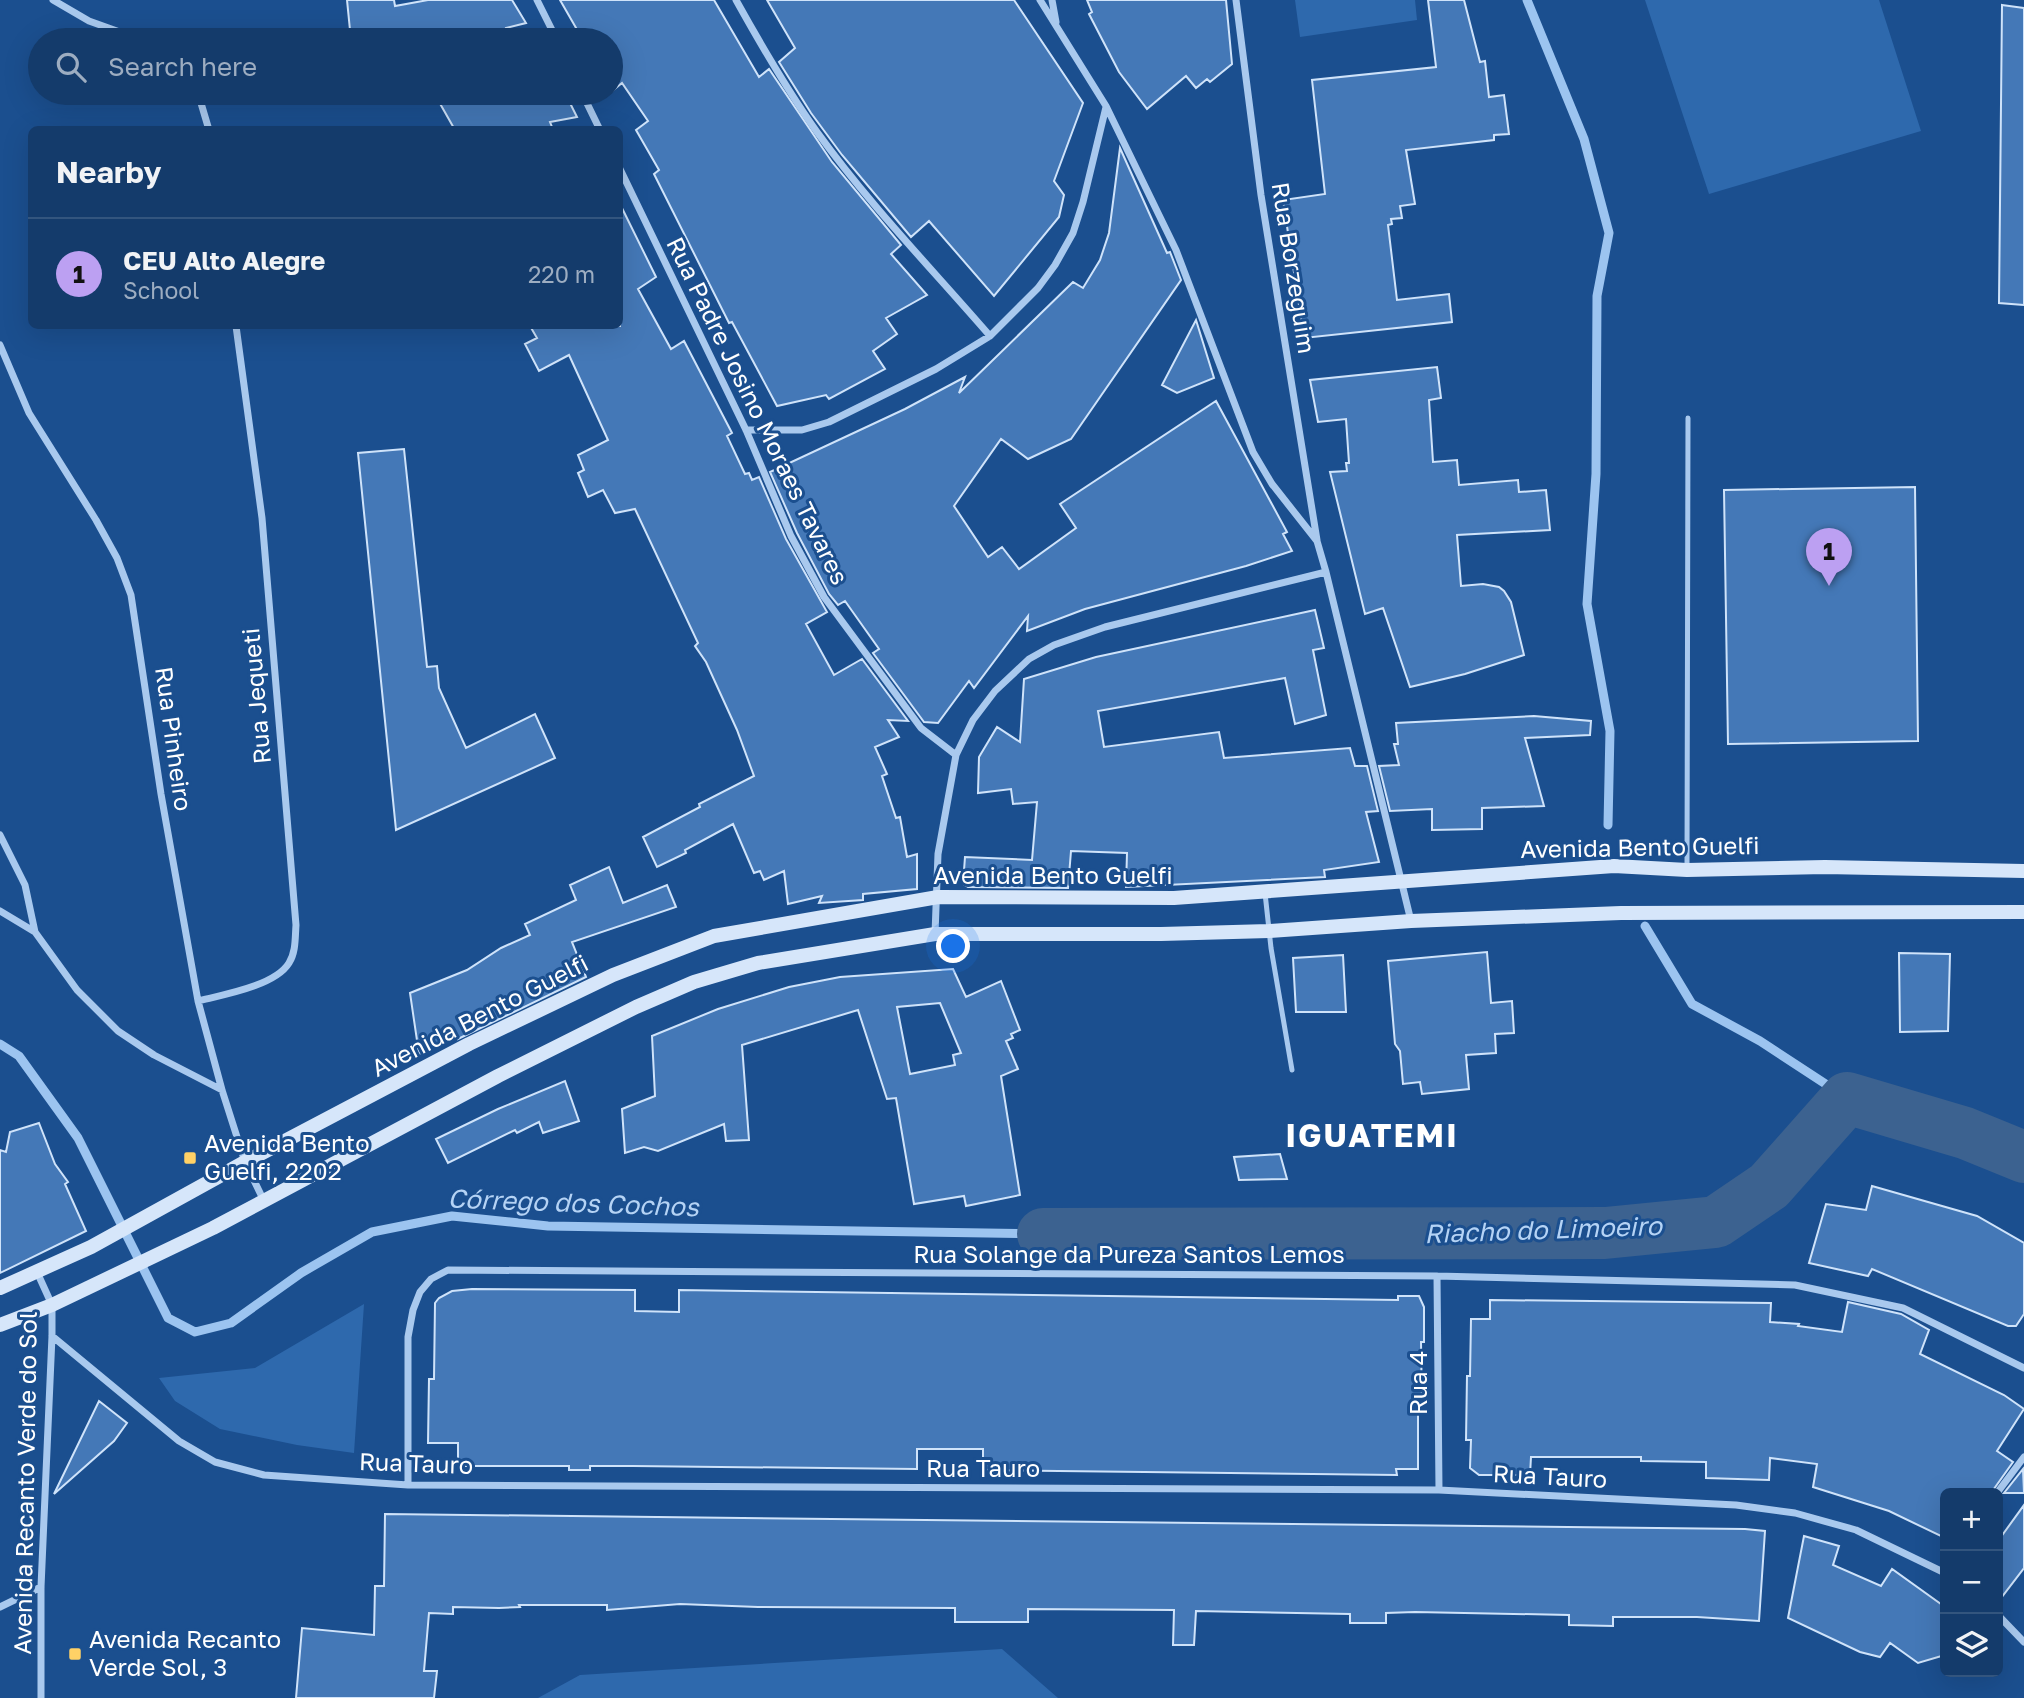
<!DOCTYPE html>
<meta charset="utf-8">
<style>
body{margin:0;font-family:"Golos Text",sans-serif;background:#214673;color:#f1f3f6}
.controls{position:absolute;right:21px;bottom:21px;display:grid;overflow:hidden;border-radius:10px;box-shadow:0 7px 28px #0002}
.controls button{width:63px;height:63px;display:grid;place-items:center;padding:0;border:0;border-bottom:2px solid #33557e;background:#143b6b;color:#f1f3f6;font:35px sans-serif}
.you{position:absolute;left:954px;top:947px;width:24px;height:24px;margin:-18px;border:5px solid #fff;border-radius:50%;background:#1a73e8;box-shadow:0 0 0 10px #1a73e833}
.badge{display:grid;place-items:center;width:46px;height:46px;border-radius:50%;background:#bca0f2;color:#111;font-size:23px;font-weight:700}
.pin{position:absolute;translate:-50% -58px;filter:drop-shadow(0 2px 4px #0008)}
.pin::after{content:'';position:absolute;top:37px;width:24px;height:21px;background:inherit;clip-path:polygon(0 0,100% 0,50% 100%)}
.list{margin:0;padding:0;list-style:none}
h2{display:flex;justify-content:space-between;align-items:center;height:91px;margin:0;padding:0 28px;font-size:30px}
h2 small{font-size:23px;font-weight:400;color:#9dadc1}
.list li{display:grid;grid-template-columns:46px 1fr auto;gap:21px;align-items:center;box-sizing:border-box;height:112px;padding:0 28px;border-top:2px solid #33557e}
.list b{display:block;font-size:26px;white-space:nowrap}
.list p{margin:0;font-size:23px;white-space:nowrap;color:#9dadc1}
.list em{font-size:23px;font-style:normal;color:#9dadc1}
.icon{flex:none;width:38px;height:38px;fill:none;stroke:currentColor;stroke-width:2;stroke-linecap:round;stroke-linejoin:round}
.map{position:relative;flex:none;width:2024px;height:1698px;overflow:hidden}
.search{position:absolute;background:#143b6b;box-shadow:0 7px 28px #0002;left:28px;top:28px;width:595px;height:77px;display:flex;align-items:center;gap:18px;box-sizing:border-box;padding:0 24px;border-radius:38px;color:#9dadc1;font-size:26px}
.panel{position:absolute;background:#143b6b;box-shadow:0 7px 28px #0002;left:28px;top:126px;width:595px;height:203px;border-radius:10px}
.map>svg:first-child{display:block}
.green{fill:#2e69ad}
.lines{fill:none;stroke-linecap:round;stroke-linejoin:round}
.stream{stroke:#9cc4f0;stroke-width:9}
.river{stroke:#3c6290;stroke-width:52}
.building{fill:#4478b7;stroke:#cfe3fa;stroke-width:2;fill-rule:evenodd}
.lane{stroke:#a9c9ee;stroke-width:5}
.street{stroke:#a9c9ee;stroke-width:7}
.secondary{stroke:#d6e6fa;stroke-width:14}
.poi-dot{fill:#ffd166;stroke:#1b4f8f;stroke-width:2.5}
.labels{text-anchor:middle;stroke-width:6;stroke-linejoin:round;paint-order:stroke}
.street-label{font-size:24px;fill:#fff;stroke:#1b4f8f}
.poi-label{font-size:24px;fill:#fff;stroke:#1b4f8f;text-anchor:start}
.water-label{font-size:26px;font-style:italic;fill:#b5d3f5;stroke:#1b4f8f}
.district-label{font-size:32px;font-weight:bold;letter-spacing:2px;fill:#fff;stroke:#1b4f8f}
</style>
<div class="map">
<svg width="2024" height="1698" viewBox="0 0 2024 1698">
<rect width="100%" height="100%" fill="#1b4f8f"/>
<!-- green -->
<path class="green" d="M1295 0H1415L1417 20 1300 37Z
M1645 0H1879L1921 131 1709 194Z
M364 1304 354 1453 297 1445 220 1429 175 1401 159 1378 255 1368Z
M1002 1649 1058 1698H538L580 1675Z"/>
<g class="lines">
<!-- stream -->
<path class="stream" d="M1527 0 1584 139 1609 233 1597 296 1596 474 1587 604 1610 731 1608 825
M1645 926 1692 1004 1760 1041 1847 1098
M0 1044 19 1056 78 1138 168 1318 195 1332 231 1323 301 1273 372 1232 452 1216 548 1226 1043 1234"/>
<!-- river -->
<path class="river" d="M1043 1234 1605 1233 1716 1222 1769 1186 1847 1098 1965 1133 2024 1157"/>
</g>
<!-- building -->
<path class="building" d="M347 0H394L395 6 428 0H512L526 23 506 28 509 40H351Z
M560 0H714L759 77 769 69 832 162 901 245 891 254 927 295 886 318 897 334 873 351 885 369 829 399 826 395 777 406 732 322 729 323 654 174 659 170 636 130 648 121 622 83 611 92V40H583Z
M767 0H1014L1083 103 1054 181 1064 195 1059 217 994 296 929 221 911 237 842 155 811 113 779 62 795 48Z
M1087 0H1226L1232 64 1210 82 1207 79 1196 88 1186 76 1147 109 1119 72 1089 14 1092 12Z
M1428 0H1464L1480 62 1485 61 1489 97 1504 95 1509 134 1494 135V140L1406 150 1415 204 1400 206 1402 218 1391 219 1392 224 1388 225 1397 300 1449 294 1452 322 1304 338 1283 200 1325 194 1312 80 1436 67Z
M2002 5 2024 8V305L1999 303Z
M434 93H565L577 117 550 122 552 127 536 130H455Z
M1120 148 1167 253 1170 252 1181 280 1071 439 1028 459 1001 439 954 506 988 557 1002 547 1019 569 1076 528 1060 504 1216 401 1287 532 1283 534 1292 551 1246 566 1085 609 1027 631 1028 616 974 688 969 681 938 723 924 722 873 653 879 649 845 601 838 605 829 594 797 533 770 472 905 409 965 377 959 393 1073 282 1083 288 1100 260 1109 233Z
M620 204 656 277 638 289 671 349 684 341 732 433 727 436 745 474 749 473 752 480 759 477 786 539 827 612 806 624 834 675 862 659 908 721 888 720 899 737 875 747 887 774 882 776 896 818 900 817 907 857 917 854V889L863 894V900L819 903 822 896 788 904 784 871 764 880 760 871 754 873 733 824 685 850 686 853 657 867 643 837 700 807 699 804 754 776 737 730 706 662 695 646 698 643 635 509 615 513 603 490 588 497 578 473 584 470 578 455 608 440 569 355 539 371 525 344 537 338 530 326H620Z
M1196 320 1214 378 1177 393 1162 385Z
M1437 367 1441 398 1429 400 1433 462 1457 460 1459 485 1518 480 1519 492 1546 490 1550 530 1457 535 1461 586 1483 584 1499 587 1504 591 1511 602 1524 655 1465 674 1410 687 1383 608 1365 614 1330 472 1347 471 1346 463H1349L1346 419 1318 422 1310 380Z
M404 449 427 667 437 666 439 688 466 748 535 714 555 758 396 830 358 453Z
M1915 487 1918 741 1728 744 1724 490Z
M1315 610 1324 648 1313 650 1326 715 1295 724 1285 678 1098 711 1104 747 1219 732 1224 758 1350 748 1355 766H1367L1378 811 1366 812 1379 862 1324 870 1325 877 1126 887 1127 853 1071 851 1068 888 968 887 963 884 965 857 1032 860 1037 802 1013 804 1011 789 978 793 979 757 997 727 1020 742 1024 679 1096 657Z
M1534 716 1591 721 1590 735 1525 738 1544 806 1482 808V829L1432 830V809L1390 811 1379 766 1399 765 1394 744H1398L1396 723Z
M609 867 623 903 667 885 676 907 572 942 586 977 458 1039 457 1035 419 1054 410 993 467 970 501 948 530 935 525 924 576 900 570 885Z
M1487 952 1491 1003 1512 1001 1514 1033 1495 1034 1496 1053 1466 1055 1469 1089 1422 1094 1420 1082 1403 1084 1400 1051 1395 1044 1388 961Z
M1899 953 1950 954 1948 1031 1900 1032Z
M1343 955 1346 1012H1296L1293 958Z
M953 969 966 997 1001 981 1020 1030 1011 1034 1013 1038 1006 1041 1018 1069 1001 1076 1020 1195 966 1206 964 1196 914 1204 896 1098 887 1099 858 1010 742 1045 749 1140 726 1141 724 1124 658 1151 644 1147 625 1153 622 1109 655 1096 652 1036 718 1009 789 987 840 977ZM940 1003 961 1053 953 1055 955 1065 910 1074 897 1007Z
M565 1081 579 1121 543 1133 539 1122 517 1133 515 1130 448 1163 436 1139 498 1109Z
M39 1123 55 1164 68 1182 65 1184 86 1231 0 1273V1150L6 1152 10 1132Z
M1280 1154 1287 1179 1239 1180 1234 1157Z
M1872 1186 1977 1216 2024 1243V1314L2016 1326H2008L1872 1269 1868 1276 1809 1263 1826 1204 1866 1210Z
M472 1289 635 1290V1311L679 1312V1290L1398 1300V1296H1419L1424 1307V1342H1421L1422 1405 1418 1404V1469H1396L1397 1475 983 1470V1449H917V1469L633 1466H590V1470H569V1466H458V1443H428L429 1379H434L435 1303 439 1298 452 1291Z
M1490 1300 1771 1303 1770 1322 1799 1324 1798 1326 1842 1332 1848 1302 1901 1314 1929 1330 1920 1354 2004 1395 2024 1409 1997 1451 2013 1462 1991 1493H1945V1538L1889 1511 1813 1487 1817 1464 1770 1458 1769 1480 1706 1478V1462L1641 1461V1457H1531L1530 1475H1479L1470 1468 1471 1440H1466L1467 1376H1470L1471 1319H1490Z
M99 1401 127 1423 114 1441 54 1494Z
M2023 1469 2024 1493H2004Z
M2024 1505V1568L1998 1602V1541Z
M385 1514 1745 1529 1765 1531 1759 1621 1697 1617H1613V1626L1569 1625V1615L1415 1612 1386 1613V1623H1350V1614L1196 1611 1194 1645H1173L1174 1610 1028 1609V1622H955V1608L758 1607 680 1604 607 1610V1605H519L520 1607 499 1608 453 1607V1614L429 1613 424 1671H437L434 1698H296L302 1628 374 1635 375 1586H384Z
M1804 1536 1839 1546 1833 1565 1881 1586 1892 1569 1945 1607V1655L1918 1663 1890 1643 1880 1657 1860 1652 1788 1618Z"/>
<g class="lines">
<!-- lane -->
<path class="lane" d="M1687 870 1688 418
M1265 893 1271 948 1292 1070"/>
<!-- street -->
<path class="street" d="M53 0 89 21 142 40
M537 0 557 40
M736 0C761 45 787 90 817 132 869 204 932 269 990 336
M1040 0 1106 106 1176 250 1253 452 1272 484 1317 541 1326 572 1411 921
M1052 0 1056 22
M1236 0 1261 195 1317 540
M198 93 209 130
M582 93 600 130
M620 169 746 430 791 536 824 597 921 728 956 755
M0 345 29 413 96 520 117 558 131 595 161 794 198 1001 222 1090 245 1162 264 1201
M746 430H802L829 422 936 369 990 336 1038 288 1055 265 1073 233 1083 202 1106 107
M0 835 25 885 35 932 77 990 118 1031 154 1055 222 1090
M0 911 35 932
M935 934 938 854 956 755 973 720 995 691 1029 659 1054 645 1105 627 1326 572
M198 1001C222 995 275 986 289 963 296 952 295 938 296 925L262 518 236 326
M37 1272 52 1305V1336L41 1587V1698
M1437 1276 1439 1490
M52 1336 179 1441 215 1462 264 1475 408 1485 1439 1490 1736 1505 1795 1513 1856 1530 1945 1573
M408 1485V1337L413 1310 420 1292 431 1279 448 1270 1437 1276 1795 1285 1903 1308 2024 1368
M1997 1493 2024 1457
M0 1607 41 1587
M1998 1615 2024 1642"/>
<!-- secondary -->
<path class="secondary" d="M0 1288 91 1247 245 1162 469 1044 613 975 714 936 938 897 1174 898 1614 866 1687 870 1825 867 2024 871
M0 1325 52 1305 213 1228 498 1076 636 1007 694 982 758 963 935 934H1161L1269 931 1411 921 1621 913 2024 912"/>
</g>
<!-- markers -->
<g class="poi-dot">
<rect x="183" y="1151" width="14" height="14" rx="3.5"/>
<rect x="68" y="1647" width="14" height="14" rx="3.5"/>
</g>
<g class="labels">
<!-- street labels -->
<g class="street-label">
<text transform="translate(1293 268) rotate(81)" y="8">Rua Borzeguim</text>
<text transform="translate(757 411) rotate(64)" y="8">Rua Padre Josino Moraes Tavares</text>
<text transform="translate(257 696) rotate(-95)" y="8">Rua Jequeti</text>
<text transform="translate(173 739) rotate(82)" y="8">Rua Pinheiro</text>
<text transform="translate(1640 848) rotate(-1)" y="8">Avenida Bento Guelfi</text>
<text x="1053" y="884">Avenida Bento Guelfi</text>
<text transform="translate(480 1016) rotate(-27)" y="8">Avenida Bento Guelfi</text>
<text x="1129" y="1263">Rua Solange da Pureza Santos Lemos</text>
<text transform="translate(1419 1383) rotate(-90)" y="8">Rua 4</text>
<text transform="translate(416 1464) rotate(2)" y="8">Rua Tauro</text>
<text x="983" y="1477">Rua Tauro</text>
<text transform="translate(1550 1477) rotate(3)" y="8">Rua Tauro</text>
<text transform="translate(26 1483) rotate(-89)" y="8">Avenida Recanto Verde do Sol</text>
</g>
<!-- poi labels -->
<g class="poi-label">
<text x="204" y="1152">Avenida Bento<tspan x="204" dy="28">Guelfi, 2202</tspan></text>
<text x="89" y="1648">Avenida Recanto<tspan x="89" dy="28">Verde Sol, 3</tspan></text>
</g>
<!-- water labels -->
<g class="water-label">
<text transform="translate(573 1203) rotate(2)" y="9">Córrego dos Cochos</text>
<text transform="translate(1543 1230) rotate(-2)" y="9">Riacho do Limoeiro</text>
</g>
<!-- district labels -->
<g class="district-label">
<text x="1372" y="1147">IGUATEMI</text>
</g>
</g>
</svg>
<div class="controls">
<button>+</button>
<button>−</button>
<button><svg class="icon" aria-label="layers" viewBox="0 0 24 24"><path d="M12 4l9 5-9 5-9-5zM3 14l9 5 9-5"/></svg></button>
</div>
<div class="you"></div>
<div class="pin badge" style="left:1829px;top:586px">1</div>
<div class="search"><svg class="icon" aria-label="search" viewBox="0 0 24 24"><circle cx="10" cy="10" r="6"/><path d="M15 15l6 6"/></svg>Search here</div>
<section class="panel">
<h2>Nearby<small></small></h2>
<ul class="list">
<li><span class="badge">1</span><div><b>CEU Alto Alegre</b><p>School</p></div><em>220 m</em></li>
</ul>
</section>
</div>
